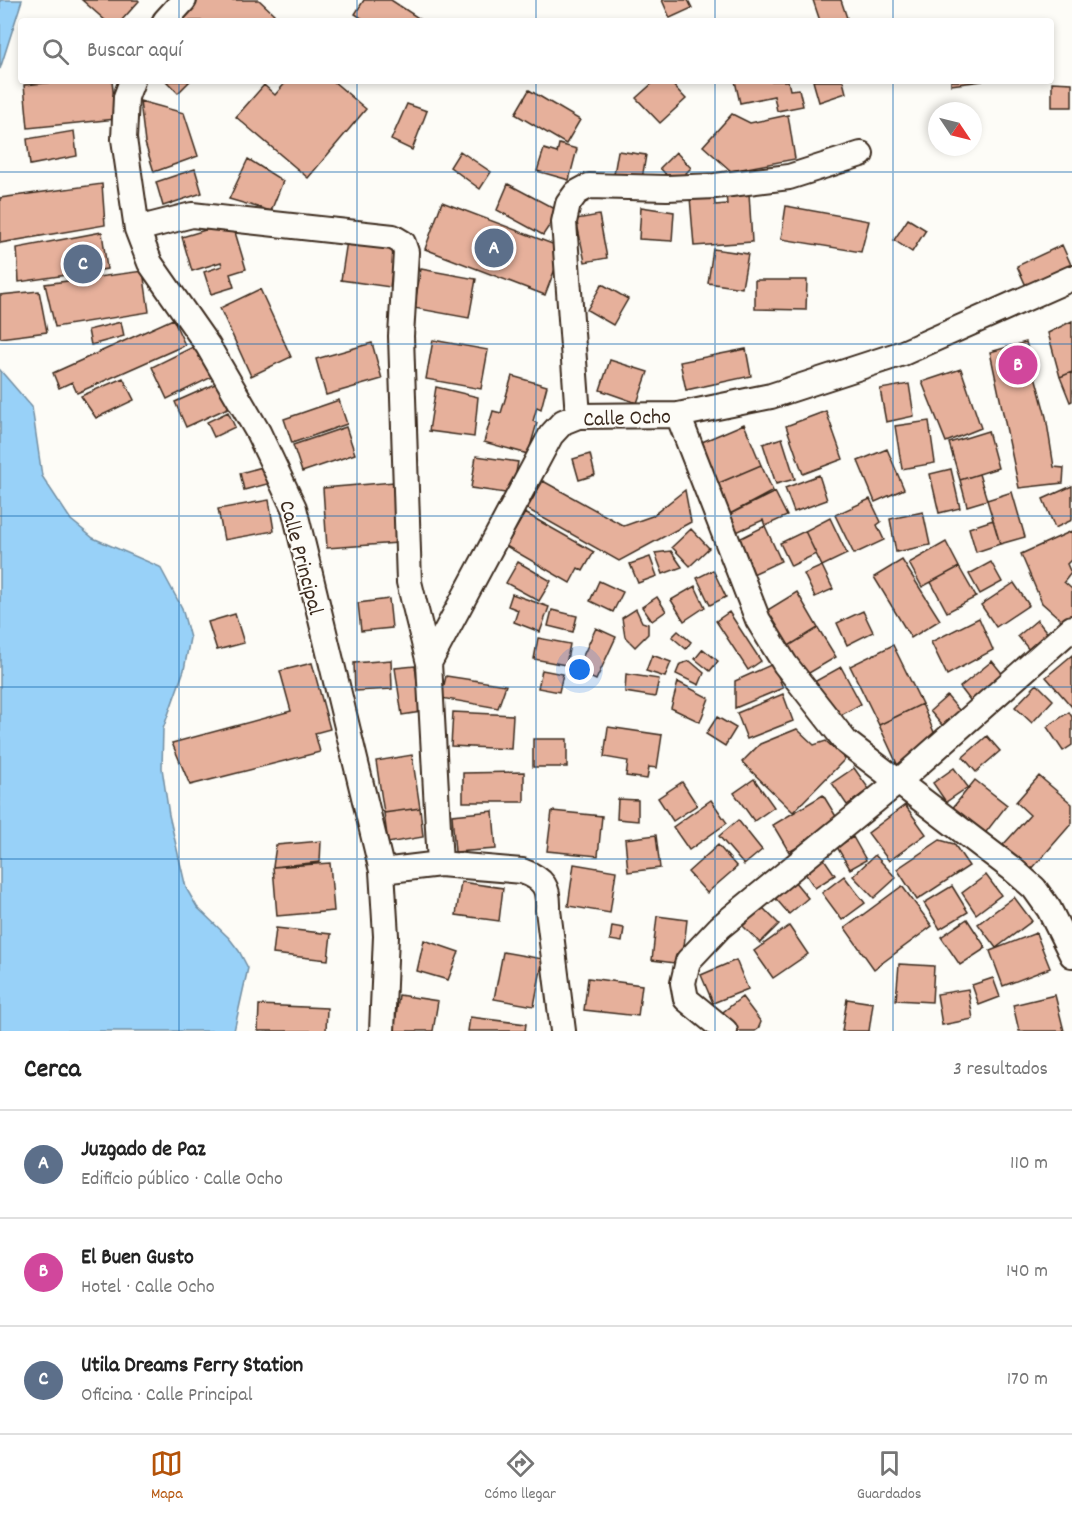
<!DOCTYPE html>
<html lang="es">
<meta charset="utf-8">
<style>
body{margin:0;font-family:Dekko,sans-serif;background:#f6f6f6;color:#222}
.compass{position:absolute;left:928px;top:102px;width:54px;height:54px;border-radius:50%;background:#fff;box-shadow:0 3px 9px #0003;rotate:125deg}
.you{position:absolute;left:580px;top:670px;width:21px;height:21px;margin:-15px;border:4px solid #fff;border-radius:50%;background:#1a73e8;box-shadow:0 0 0 9px #1a73e833}
.badge{display:grid;place-items:center;width:39px;height:39px;border-radius:50%;background:#b45309;color:#fff;font-size:20px;font-weight:700}
.pin{position:absolute;translate:-50% -50%;border:3px solid #fff;box-shadow:0 2px 6px #0006}
.list{margin:0;padding:0;list-style:none}
h2{display:flex;justify-content:space-between;align-items:center;height:78px;margin:0;padding:0 24px;font-size:26px}
h2 small{font-size:20px;font-weight:400;color:#767676}
.list li{display:grid;grid-template-columns:39px 1fr auto;gap:18px;align-items:center;box-sizing:border-box;height:108px;padding:0 24px;border-top:2px solid #e0e0e0}
.list b{display:block;font-size:22px;white-space:nowrap}
.list p{margin:0;font-size:20px;white-space:nowrap;color:#767676}
.list em{font-size:20px;font-style:normal;color:#767676}
.icon{flex:none;width:33px;height:33px;fill:none;stroke:currentColor;stroke-width:2;stroke-linecap:round;stroke-linejoin:round}
.map{position:relative;flex:none;width:1072px;height:1031px;overflow:hidden}
.search{position:absolute;background:#fff;box-shadow:0 3px 9px #0003;left:18px;right:18px;top:18px;height:66px;display:flex;align-items:center;gap:15px;box-sizing:border-box;padding:0 21px;border-radius:6px;color:#767676;font-size:22px}
.sheet{height:402px;background:#fff}
nav{display:flex;justify-content:space-around;align-items:center;box-sizing:border-box;height:84px;border-top:2px solid #e0e0e0;background:#fff;font-size:16px;color:#767676}
nav a{display:grid;justify-items:center;gap:3px}
nav .on{color:#b45309}
.map>svg:first-child{display:block}
.water{fill:#98d1f8;stroke:#738ea1;stroke-width:1.5}
.building{fill:#e6b09b;stroke:#3b2a1e;stroke-width:1.5}
.lines{fill:none;stroke-linecap:round;stroke-linejoin:round}
.minor-casing{stroke:#3b2a1e;stroke-width:28}
.minor{stroke:#fdfcf7;stroke-width:24}
.grid{fill:none;stroke:#1f6fb2;stroke-width:1.5;stroke-opacity:0.55}
.labels{text-anchor:middle;stroke-width:4.5;stroke-linejoin:round;paint-order:stroke}
.street-label{font-size:22px;fill:#3b2a1e;stroke:#fdfcf7}
</style>
<div class="map">
<svg width="1072" height="1031" viewBox="0 0 1072 1031">
<rect width="100%" height="100%" fill="#fdfcf7"/>
<filter id="ink" filterUnits="userSpaceOnUse"><feTurbulence type="fractalNoise" baseFrequency=".0167" numOctaves="2"/><feDisplacementMap in="SourceGraphic" scale="12" xChannelSelector="R" yChannelSelector="G"/><feConvolveMatrix kernelMatrix="1 2 1 2 8 2 1 2 1" color-interpolation-filters="sRGB"/></filter>
<g filter="url(#ink)">
<!-- water -->
<path class="water" d="M0 0H22L0 69Z
M0 370 32 407 42 476 71 520 93 538 160 567 182 608 190 638 184 670 163 729 162 768 169 815 186 888 197 907 229 938 239 951 248 968 234 1031H0Z"/>
<!-- building -->
<path class="building" d="M82 0H138L139 1 121 21H106Z
M198 0H259L274 14 268 21H179Z
M364 0H391L423 21H366L355 14Z
M662 0H688L692 8 670 18Z
M813 0H841L848 21H820Z
M68 81H112L116 119 28 128 24 85Z
M166 81H190L178 93Z
M287 81H333L366 109 308 178 236 117 264 85 275 95Z
M655 81H669L686 99 660 123 636 98Z
M735 81H788L790 90 799 89 803 106 777 111 774 96 740 103Z
M813 81H843L846 93 819 102Z
M951 81H983L951 85Z
M1052 82 1072 83V107H1052Z
M529 90 580 120 566 144 515 114Z
M140 101 184 113 198 156 154 172 145 143Z
M407 104 427 111 412 150 391 140Z
M732 114 750 123 788 115 795 159 731 171 703 146Z
M74 131 77 156 30 165 27 139Z
M559 144 577 149 569 180 537 171 544 149 557 153Z
M460 151 491 172 480 189 450 167Z
M618 151 646 155 641 185 613 180Z
M676 152 691 168 675 184 660 168Z
M248 159 283 181 271 211 229 199Z
M195 169 202 193 163 206 156 182Z
M102 184 105 225 0 243V198Z
M508 184 559 211 543 235 497 210Z
M749 193 752 242 694 246 690 197 714 196 715 205 727 204 726 195Z
M442 202 563 248 545 295 425 249Z
M786 206 869 221 861 252 781 239Z
M641 207 674 212 672 241 639 239Z
M599 215 607 258 585 262 576 219Z
M908 219 926 230 912 252 894 240Z
M232 222 246 269 230 274 234 287 211 294 204 272 222 266 221 262 192 271 182 237Z
M102 232 107 269 19 282 17 248Z
M347 241 395 248 390 287 341 280Z
M1062 245 1072 267 1027 288 1017 266Z
M713 249 748 254 742 288 708 283Z
M421 269 476 279 469 318 414 308Z
M143 271 149 312 55 327 45 284Z
M755 280H807L806 310 755 309Z
M602 284 628 299 613 325 587 310Z
M260 289 291 357 251 376 220 308Z
M39 291 47 332 0 338V295Z
M173 319 185 345 77 393 72 382 59 388 53 373Z
M1072 321V372L1060 377 1048 333Z
M121 322 124 336 91 345 88 330Z
M433 340 488 350 481 389 426 379Z
M1026 342 1046 417 1054 467 1064 468 1063 483 1019 488 990 352Z
M201 343 216 375 167 399 152 367Z
M372 343 382 379 326 395 316 359Z
M746 349 751 376 686 390 680 362Z
M610 360 648 372 637 403 600 390Z
M961 369 981 428 946 442 922 382Z
M1072 372V401L1070 402 1060 377Z
M512 376 547 386 541 409 537 407 533 421 537 423 528 454 484 442 493 411 501 413Z
M123 378 134 400 96 418 81 396Z
M222 381 232 406 186 427 175 402Z
M909 384 914 416 886 422 880 389Z
M436 387 478 397 474 437 429 431Z
M339 400 347 424 292 443 284 419Z
M826 411 843 459 803 474 786 426Z
M228 412 235 427 214 437 207 422Z
M929 421 935 463 902 469 895 426Z
M744 424 761 465 712 486 695 445Z
M346 427 355 454 302 472 293 445Z
M988 431 998 468 960 480 949 443Z
M782 438 795 479 776 484 763 444Z
M887 449 904 489 875 502 858 461Z
M590 454 595 475 579 480 573 459Z
M476 456 518 462 512 494 471 488Z
M761 465 773 491 724 517 712 486Z
M266 466 271 483 244 490 240 473Z
M951 469 960 508 939 513 930 474Z
M979 474 987 500 967 506 960 480Z
M819 475 827 500 794 512 785 488Z
M543 481 624 526 652 516 685 490 691 522 619 561 527 509Z
M394 482 398 543 327 548 323 488Z
M1072 486V520L1055 528 1043 499Z
M775 492 787 516 765 526 763 520 732 534 724 517Z
M1012 492 1025 537 1000 544 987 500Z
M870 499 881 522 877 525 884 540 854 554 835 515Z
M269 500 274 531 224 540 218 509Z
M923 512 930 545 896 552 890 519Z
M525 513 594 552 583 571 578 568 570 583 506 546Z
M830 518 847 554 822 566 805 531Z
M993 520 1000 544 976 552 969 528Z
M765 526 781 561 753 574 737 540Z
M691 529 709 548 690 566 672 547Z
M805 531 816 554 791 566 780 543Z
M1072 531V559L1067 564 1071 573 1064 582 1072 589V622L1068 626 1042 603 1021 554Z
M946 542 959 567 922 587 909 563Z
M671 551 682 567 663 574 655 553Z
M650 557 657 576 638 583 630 564Z
M902 560 940 620 911 638 874 577Z
M518 562 551 581 539 601 506 583Z
M991 562 1002 582 980 594 969 574Z
M822 566 833 589 815 597 804 574Z
M959 567 976 597 947 612 931 582Z
M713 570 726 597 710 605 697 578Z
M599 581 623 592 613 612 590 601Z
M1014 583 1029 605 996 627 981 605Z
M695 586 705 607 684 621 671 600Z
M797 592 818 628 787 647 766 611Z
M512 594 549 607 540 632 514 622 518 610 508 606Z
M657 597 666 611 652 621 642 607Z
M389 599 392 628 361 631 358 603Z
M636 609 642 622 648 624V634L635 647 625 637 622 618Z
M552 610 577 616 573 632 548 626Z
M863 611 873 632 847 645 837 623Z
M729 612 761 661 748 670 716 621Z
M235 614 244 643 217 650 208 622Z
M979 618 993 650 947 675 931 642Z
M1037 620 1049 635 1030 651 1018 636Z
M596 628 616 637 596 680 576 671Z
M818 628 836 657 804 676 787 647Z
M678 631 691 642 686 649 672 637Z
M538 638 570 644 566 665 534 659Z
M893 645 922 704 879 725 850 666Z
M703 649 718 661 710 671 695 659Z
M652 655 671 662 665 677 646 671Z
M1072 655V707L1046 677Z
M391 660 392 689 355 691 354 663Z
M690 661 704 673 699 685 676 674 680 664Z
M992 661 1009 682 976 708 960 687Z
M312 663 330 729 315 733 320 752 190 785 172 743 291 711 280 671Z
M773 664 783 688 735 708V681Z
M415 666 421 712 402 715 395 668Z
M841 667 861 704 834 719 814 682Z
M542 670 563 674 559 692 538 688Z
M626 674 659 679 655 697 625 692Z
M446 676 506 685 498 708 441 698Z
M678 682 709 698 700 722 671 708Z
M1037 684 1053 700 1032 723 1015 707Z
M783 694 793 721 747 739 737 713Z
M947 696 964 716 947 731 930 711Z
M922 704 939 744 898 766 879 725Z
M453 712 513 715 511 749 451 746Z
M1069 712 1072 717V745L1063 751 1047 727Z
M717 717 736 728 725 746 706 734Z
M608 727 662 735 657 768 649 767 647 779 626 776 628 761 604 757Z
M797 729 814 745 826 741 845 759 793 812 742 762 760 744Z
M987 736 1000 751 976 772 963 757Z
M533 739H567V767H533Z
M412 755 420 808 384 813 376 761Z
M854 768 869 789 847 805 832 783Z
M954 768 968 787 946 802 933 783Z
M524 772V802H463V773Z
M1039 776 1072 804V823L1031 870 1003 845 1030 815 1016 802Z
M754 779 774 807 754 821 734 793Z
M975 780 1007 805 983 836 951 810Z
M682 782 697 805 673 821 658 798Z
M823 795 840 823 789 852 773 825Z
M618 799 638 800V821L617 819Z
M711 800 727 823 689 850 673 827Z
M905 805 926 834 889 861 868 833Z
M420 808 423 837 388 843 384 813Z
M493 811 496 849 455 852 452 815Z
M552 811 602 816 598 856 547 851Z
M738 820 762 850 744 865 719 836Z
M656 835 660 868 628 872 625 839Z
M853 837 866 860 850 869 837 847Z
M940 840 954 844 969 866 917 900 897 869Z
M321 841 320 862 273 867 276 845Z
M718 845 737 867 707 893 688 872Z
M818 850 835 875 815 888 798 863Z
M875 855 896 878 874 898 853 876Z
M330 863 334 911 277 916 273 867Z
M574 864 616 871 610 913 568 906Z
M986 875 1001 895 976 914 962 893Z
M790 876 808 898 789 914 771 893Z
M844 876 865 903 842 920 822 893Z
M461 882 503 888 499 921 456 915Z
M902 886 932 926 874 969 845 928Z
M952 886 968 912 940 929 924 903Z
M1014 897 1032 921 996 948 978 924Z
M762 907 779 924 760 943 743 926Z
M657 916 687 920 682 964 652 960Z
M967 919 986 948 960 965 941 937Z
M612 926 624 928 622 942 610 940Z
M789 926 808 954 773 978 754 951Z
M276 928 331 934 328 960 273 954Z
M1036 933 1050 968 1003 986 990 951Z
M424 940 459 952 448 980 417 971Z
M503 952 543 959 534 1006 494 999Z
M736 960 748 989 713 1003 701 975Z
M899 964 934 966 932 1002 896 1000Z
M588 978 642 985 638 1016 584 1010Z
M993 978 1000 997 979 1005 972 985Z
M968 989 973 1019 942 1025 937 994Z
M399 995 438 1001 433 1031H394Z
M1055 995 1064 1031H1019L1013 1005Z
M742 997 761 1022 758 1029 755 1031H734L721 1019 723 1012Z
M847 999 873 1003 869 1031H842Z
M259 1005 327 1008 326 1031H258Z
M470 1017 526 1024 525 1031H468Z"/>
<g class="lines">
<!-- minor casing -->
<g class="minor-casing">
<path id="minor" d="M165 21 184 0
M132 81 126 97 124 139 137 229 150 263 208 346 258 432 294 508 382 871 386 936 382 1031
M137 229 192 215 393 237 403 243 406 252 401 336 409 582 429 663
M678 415 758 620 785 664 846 742 1011 868 1034 888 1049 909 1072 955
M578 416 564 222 568 204 576 193 589 186 667 188 715 186 789 177 861 154
M440 864 429 663 551 435 563 422 578 416 678 415 771 396 903 353 1072 278
M382 871 440 864 522 871C544 879 549 887 548 910L563 1031
M725 1031 686 999 683 983 688 961 720 927 898 782 1072 628"/>
</g>
<!-- minor -->
<use href="#minor" class="minor"/>
</g>
</g>
<!-- grid -->
<path class="grid" d="M179 0V21M357 0V21M536 0V21M715 0V21M893 0V21M179 81V1031M357 81V1031M536 81V1031M715 81V1031M893 81V1031M0 172H1072M0 344H1072M0 516H1072M0 687H1072M0 859H1072"/>
<g class="labels">
<!-- street labels -->
<g class="street-label">
<text transform="translate(627 416) rotate(-2)" y="8">Calle Ocho</text>
<text transform="translate(303 557) rotate(75)" y="8">Calle Principal</text>
</g>
</g>
</svg>
<svg class="compass" viewBox="-18 -18 36 36"><path d="M0-13l5 13h-10z" fill="#e53935"/><path d="M0 13l5-13h-10z" fill="#767676"/></svg>
<div class="you"></div>
<div class="pin badge" style="left:494px;top:248px;background:#5c6f8a">A</div>
<div class="pin badge" style="left:1018px;top:365px;background:#d1479c">B</div>
<div class="pin badge" style="left:83px;top:264px;background:#5c6f8a">C</div>
<div class="search"><svg class="icon" aria-label="search" viewBox="0 0 24 24"><circle cx="10" cy="10" r="6"/><path d="M15 15l6 6"/></svg>Buscar aquí</div>
</div>
<section class="sheet">
<h2>Cerca<small>3 resultados</small></h2>
<ul class="list">
<li><span class="badge" style="background:#5c6f8a">A</span><div><b>Juzgado de Paz</b><p>Edificio público · Calle Ocho</p></div><em>110 m</em></li>
<li><span class="badge" style="background:#d1479c">B</span><div><b>El Buen Gusto</b><p>Hotel · Calle Ocho</p></div><em>140 m</em></li>
<li><span class="badge" style="background:#5c6f8a">C</span><div><b>Utila Dreams Ferry Station</b><p>Oficina · Calle Principal</p></div><em>170 m</em></li>
</ul>
</section>
<nav>
<a class="on"><svg class="icon" aria-label="map" viewBox="0 0 24 24"><path d="M3 6l6-2 6 2 6-2v14l-6 2-6-2-6 2zM9 4v14M15 6v14"/></svg>Mapa</a>
<a><svg class="icon" aria-label="directions" viewBox="0 0 24 24"><path d="M12 3l9 9-9 9-9-9zM9 14v-3h6M13 9l2 2-2 2"/></svg>Cómo llegar</a>
<a><svg class="icon" aria-label="saved" viewBox="0 0 24 24"><path d="M7 4h10v16l-5-4-5 4z"/></svg>Guardados</a>
</nav>
